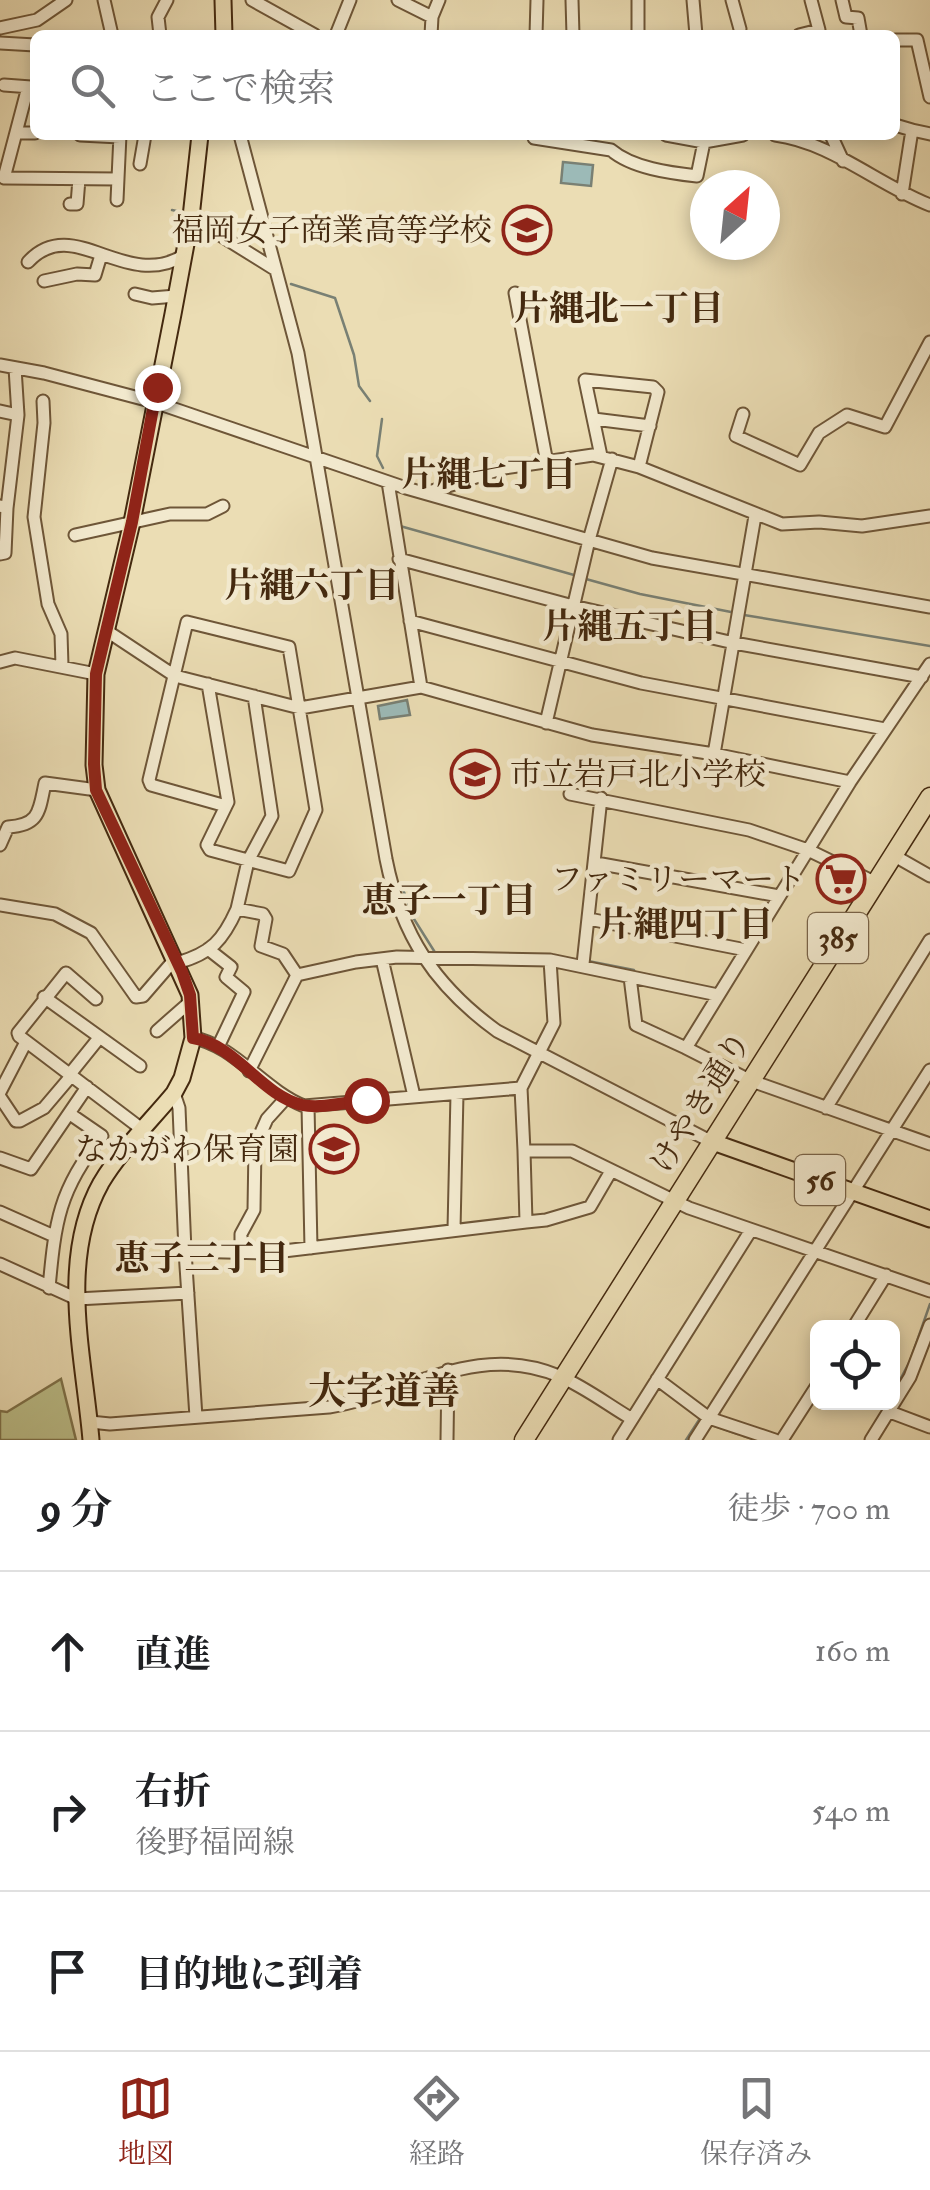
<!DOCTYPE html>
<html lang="ja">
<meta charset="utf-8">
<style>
body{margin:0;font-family:"IM FELL Double Pica","Noto Serif JP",serif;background:#f6f6f6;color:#202124}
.controls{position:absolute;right:30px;bottom:30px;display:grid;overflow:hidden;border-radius:15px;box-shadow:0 5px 15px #0003}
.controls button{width:90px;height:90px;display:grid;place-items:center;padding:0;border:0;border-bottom:2px solid #e0e0e0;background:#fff;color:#202124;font:50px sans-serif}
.compass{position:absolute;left:690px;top:170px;width:90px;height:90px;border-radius:50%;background:#fff;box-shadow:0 5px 15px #0003;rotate:27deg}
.stop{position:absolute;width:30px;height:30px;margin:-22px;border:8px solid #8f2418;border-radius:50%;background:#fff}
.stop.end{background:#8f2418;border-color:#fff;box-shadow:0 2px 10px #0008}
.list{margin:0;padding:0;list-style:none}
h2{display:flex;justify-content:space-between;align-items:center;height:130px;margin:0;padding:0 40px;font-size:42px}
h2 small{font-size:32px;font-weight:400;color:#757577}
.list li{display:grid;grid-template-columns:65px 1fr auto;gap:30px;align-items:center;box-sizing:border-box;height:160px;padding:0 40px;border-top:2px solid #e0e0e0}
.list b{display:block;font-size:38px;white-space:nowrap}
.list p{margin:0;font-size:32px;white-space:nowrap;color:#757577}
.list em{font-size:32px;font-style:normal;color:#757577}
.icon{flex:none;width:55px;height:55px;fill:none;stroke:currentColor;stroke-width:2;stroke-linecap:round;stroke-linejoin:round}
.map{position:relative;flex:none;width:930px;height:1440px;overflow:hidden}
.search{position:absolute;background:#fff;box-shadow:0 5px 15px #0003;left:30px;right:30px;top:30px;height:110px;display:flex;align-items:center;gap:25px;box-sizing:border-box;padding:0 35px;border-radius:15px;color:#757577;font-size:38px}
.sheet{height:610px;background:#fff}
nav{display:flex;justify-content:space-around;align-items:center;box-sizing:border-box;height:140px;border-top:2px solid #e0e0e0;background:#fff;font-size:28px;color:#757577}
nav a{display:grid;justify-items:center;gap:5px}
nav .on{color:#8f2418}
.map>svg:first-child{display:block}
.green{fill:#bcbf8a;stroke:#80744c;stroke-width:2.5}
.water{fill:#9cbab7;stroke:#798074;stroke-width:2.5}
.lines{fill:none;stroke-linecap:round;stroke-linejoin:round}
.stream{stroke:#798074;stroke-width:2.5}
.minor-casing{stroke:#6e5638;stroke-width:15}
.major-casing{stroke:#44290f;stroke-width:19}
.highway-casing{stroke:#44290f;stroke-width:21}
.minor{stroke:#f2e9ce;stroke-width:11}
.major{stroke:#ebddb4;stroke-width:15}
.highway{stroke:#ebddb4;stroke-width:18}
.route{stroke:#8f2418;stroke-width:12}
.labels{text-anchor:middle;stroke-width:9;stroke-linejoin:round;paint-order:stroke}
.shield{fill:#f2e9ce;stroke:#786348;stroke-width:2.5}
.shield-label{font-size:30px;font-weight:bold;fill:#44290f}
.poi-label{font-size:32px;fill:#44290f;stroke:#f2e9ce;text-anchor:end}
.street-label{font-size:32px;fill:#44290f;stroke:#f2e9ce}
.neighbourhood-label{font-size:35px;font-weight:bold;fill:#44290f;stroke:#f2e9ce}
.quarter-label{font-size:38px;font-weight:bold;fill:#44290f;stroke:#f2e9ce}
</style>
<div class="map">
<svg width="930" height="1440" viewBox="0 0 930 1440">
<rect width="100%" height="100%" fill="#ebddb4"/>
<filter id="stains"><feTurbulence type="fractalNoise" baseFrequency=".002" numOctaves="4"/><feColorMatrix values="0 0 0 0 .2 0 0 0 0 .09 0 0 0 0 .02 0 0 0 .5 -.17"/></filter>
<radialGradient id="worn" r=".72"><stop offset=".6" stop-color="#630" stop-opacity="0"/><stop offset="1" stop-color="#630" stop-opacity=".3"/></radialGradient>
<!-- green -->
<path class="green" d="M61 1379 76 1440H0V1411L7 1412Z"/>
<!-- water -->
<path class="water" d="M563 162 593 165 591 186 561 183Z
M407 700 410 715 380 719 378 706Z"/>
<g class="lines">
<!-- stream -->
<path class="stream" d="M172 210 185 213
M291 284 335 298 354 355 359 386 370 401
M382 419 377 456 383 468
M400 526 574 575
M586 579 640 594 731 612
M744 615 930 646
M401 884 414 919 436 954
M588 961 634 970V975
M893 1393 910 1361 930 1304
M709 1424 738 1434
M744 1436 756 1440
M686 1440 699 1420"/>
<!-- minor casing -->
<g class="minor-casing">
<path id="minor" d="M104 0 112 35
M252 0 315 35
M398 0 432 17
M572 0 573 35
M693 0 696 35
M732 0 740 29
M842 0 846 17 858 18 861 35
M0 28 37 20 66 0
M160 35 158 17 167 0
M336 35 350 0
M431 35 432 17 439 0
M536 35 537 0
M638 35V0
M799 35 819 30 811 0
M895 40H917L930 97
M0 43 35 45
M4 85 31 87
M28 87 4 178 118 179
M895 125 912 130 902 194
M912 130 930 134
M16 133H35
M80 135 120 137
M240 135 298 353 386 859C401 935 435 986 497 1031L710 1141
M666 135 704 142 743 135
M775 135C831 142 878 185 930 205
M831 135 843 161
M534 138 611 150C632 168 670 173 697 176L704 142
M140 164 145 135
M117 200 120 135
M70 204H77L79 179
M191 217 276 270
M28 262C73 213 124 291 183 256
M44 281 77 274 95 275 101 255
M515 293 547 463
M135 294 152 298 176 296
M0 365 44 373 154 402 406 488 652 558 930 607
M43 401 44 423 34 517 48 604 61 634 62 666
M0 411 18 415
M743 414 736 436 800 465 819 433 847 415 885 427 930 342
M594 419 650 426
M601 456 585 380 653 387 658 392 639 467
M388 482 421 687
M426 493 504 468 593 455 639 467 782 524 819 522 862 526 930 516
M0 506 7 508 18 415 15 368
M75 535 170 514H207L223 506
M0 554 5 553 7 508
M399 559 573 606 734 643 922 677
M410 621 641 683 885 729
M187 622 289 647 316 810 289 871 210 850 207 845 226 806 151 785 149 780Z
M107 631 175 676 300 708 421 687 592 735 714 754 850 782
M0 662 15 658 96 674
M930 664 850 782 686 1048 749 1080 930 1144
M208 684 228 802 226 806
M546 723 589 540 612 459
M714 754 755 516
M570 794 749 830 808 850 874 882
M0 845 8 827C40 825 39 811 45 783L97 790
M893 855 930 876
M596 863 779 896
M0 905 55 914 91 933 136 997 143 996 175 959
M237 909 248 861 272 816 254 696
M589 919 746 950
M208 949 231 967 226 977 244 992 218 1047
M382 959 414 1096
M550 960 718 995
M177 963C212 953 223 940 237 909L263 914 266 919 261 946 283 954 297 975
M583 964 601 798
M297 975 356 962 397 957 550 960 554 1023 521 1088 524 1151
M630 977 636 1025 686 1048
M44 997 140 1066
M96 999 66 973 18 1033 19 1036 143 1130
M157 1031 191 1001
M193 1038C233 1044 265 1091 304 1106L521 1088
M249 1071 297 975
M70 1074 99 1038
M0 1092 26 1042
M174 1093 179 1108 185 1251
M0 1097 16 1121H20L44 1108 72 1075
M308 1106 311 1248
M826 1108 930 940
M0 1158 31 1169 87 1087
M611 1171 590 1207 546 1220 526 1222 524 1151H572L689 1208 930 1291
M0 1212 54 1236
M454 1229 457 1094
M241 1253V1234L254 1210 255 1146 267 1119 286 1098
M0 1264 77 1299 188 1293
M49 1288C55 1222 59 1189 102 1136L70 1114
M853 1328 886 1275
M657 1379 709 1418 775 1440
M890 1412 930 1427
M196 1417 185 1251 267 1253 526 1222
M90 1422 110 1424 329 1407C409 1394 476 1341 559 1376 585 1387 608 1405 632 1419
M447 1440 448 1370
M619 1440 751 1230
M695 1440 930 1070
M782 1440 818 1384
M871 1440 910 1377 930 1325"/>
</g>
<!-- major casing -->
<g class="major-casing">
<path id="major" d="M223 0 224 35
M710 1141 930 1219
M91 1440C84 1357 58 1260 101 1183 120 1151 150 1122 174 1093L182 1078 193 1038 190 995 97 790 94 765 96 674 132 522 173 314 191 217 200 135"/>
</g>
<!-- highway casing -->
<g class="highway-casing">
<path id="highway" d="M524 1440 930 797"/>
</g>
<!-- minor -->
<use href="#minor" class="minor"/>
<!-- major -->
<use href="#major" class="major"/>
<!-- highway -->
<use href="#highway" class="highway"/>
</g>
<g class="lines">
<!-- route -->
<path class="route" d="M157 387 132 522 96 674 94 764 96 790 182 972 190 995 193 1038C236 1045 261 1095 302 1105 321 1109 347 1102 366 1100"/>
</g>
<!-- icons -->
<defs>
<g id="school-ring" transform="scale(2.5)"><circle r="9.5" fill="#f2e9ce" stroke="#8f2418" stroke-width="1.5"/><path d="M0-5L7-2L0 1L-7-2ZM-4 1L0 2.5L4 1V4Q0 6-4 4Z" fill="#8f2418"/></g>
<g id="supermarket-ring" transform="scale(2.5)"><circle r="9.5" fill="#f2e9ce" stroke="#8f2418" stroke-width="1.5"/><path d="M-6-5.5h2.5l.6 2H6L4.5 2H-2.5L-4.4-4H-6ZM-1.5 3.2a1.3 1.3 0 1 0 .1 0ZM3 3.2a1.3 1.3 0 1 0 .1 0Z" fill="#8f2418"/></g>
</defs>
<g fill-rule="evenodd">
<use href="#school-ring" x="527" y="230"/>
<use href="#school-ring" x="475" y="774"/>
<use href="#supermarket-ring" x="841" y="879"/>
<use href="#school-ring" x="334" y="1149"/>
</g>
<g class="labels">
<!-- shield labels -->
<g class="shield">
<rect x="808" y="913" width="60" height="50" rx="8"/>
<rect x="795" y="1155" width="50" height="50" rx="8"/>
</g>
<g class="shield-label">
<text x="838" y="948">385</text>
<text x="820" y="1190">56</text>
</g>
<!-- poi labels -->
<g class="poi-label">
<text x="492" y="241">福岡女子商業高等学校</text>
<text x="510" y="785" text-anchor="start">市立岩戸北小学校</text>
<text x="806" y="890">ファミリーマート</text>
<text x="299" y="1160">なかがわ保育園</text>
</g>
<!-- street labels -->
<g class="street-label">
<text transform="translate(700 1102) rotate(-58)" y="11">けやき通り</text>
</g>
<!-- neighbourhood labels -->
<g class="neighbourhood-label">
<text x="619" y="320">片縄北一丁目</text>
<text x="489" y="486">片縄七丁目</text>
<text x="312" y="597">片縄六丁目</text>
<text x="630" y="638">片縄五丁目</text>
<text x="449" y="912">恵子一丁目</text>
<text x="686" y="936">片縄四丁目</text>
<text x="202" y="1270">恵子三丁目</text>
</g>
<!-- quarter labels -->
<g class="quarter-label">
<text x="384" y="1404">大字道善</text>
</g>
</g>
<rect width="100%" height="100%" filter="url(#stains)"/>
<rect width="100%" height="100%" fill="url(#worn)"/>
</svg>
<div class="controls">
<button><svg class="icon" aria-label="locate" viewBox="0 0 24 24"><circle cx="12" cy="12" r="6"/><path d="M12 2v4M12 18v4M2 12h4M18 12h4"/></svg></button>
</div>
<svg class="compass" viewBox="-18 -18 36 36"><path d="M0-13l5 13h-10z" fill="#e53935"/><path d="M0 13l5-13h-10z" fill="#757577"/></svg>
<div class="stop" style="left:366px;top:1100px"></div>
<div class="stop end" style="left:157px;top:387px"></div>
<div class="search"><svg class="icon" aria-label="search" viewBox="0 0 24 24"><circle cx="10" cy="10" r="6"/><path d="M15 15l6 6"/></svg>ここで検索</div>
</div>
<section class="sheet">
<h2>9 分<small>徒歩 · 700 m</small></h2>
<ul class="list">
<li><svg class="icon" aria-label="ahead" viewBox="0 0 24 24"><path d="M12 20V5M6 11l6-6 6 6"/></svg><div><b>直進</b></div><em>160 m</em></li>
<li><svg class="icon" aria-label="right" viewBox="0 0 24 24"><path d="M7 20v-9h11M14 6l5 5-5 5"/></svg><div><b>右折</b><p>後野福岡線</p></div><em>540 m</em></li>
<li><svg class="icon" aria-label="arrive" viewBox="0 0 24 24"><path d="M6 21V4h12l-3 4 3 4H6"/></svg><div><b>目的地に到着</b></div></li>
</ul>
</section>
<nav>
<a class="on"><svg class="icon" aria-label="map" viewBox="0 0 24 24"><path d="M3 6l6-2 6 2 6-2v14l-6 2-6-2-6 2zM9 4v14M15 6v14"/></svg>地図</a>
<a><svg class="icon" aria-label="directions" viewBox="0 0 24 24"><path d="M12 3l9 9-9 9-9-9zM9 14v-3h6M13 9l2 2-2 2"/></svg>経路</a>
<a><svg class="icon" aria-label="saved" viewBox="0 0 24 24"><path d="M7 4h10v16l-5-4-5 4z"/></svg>保存済み</a>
</nav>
